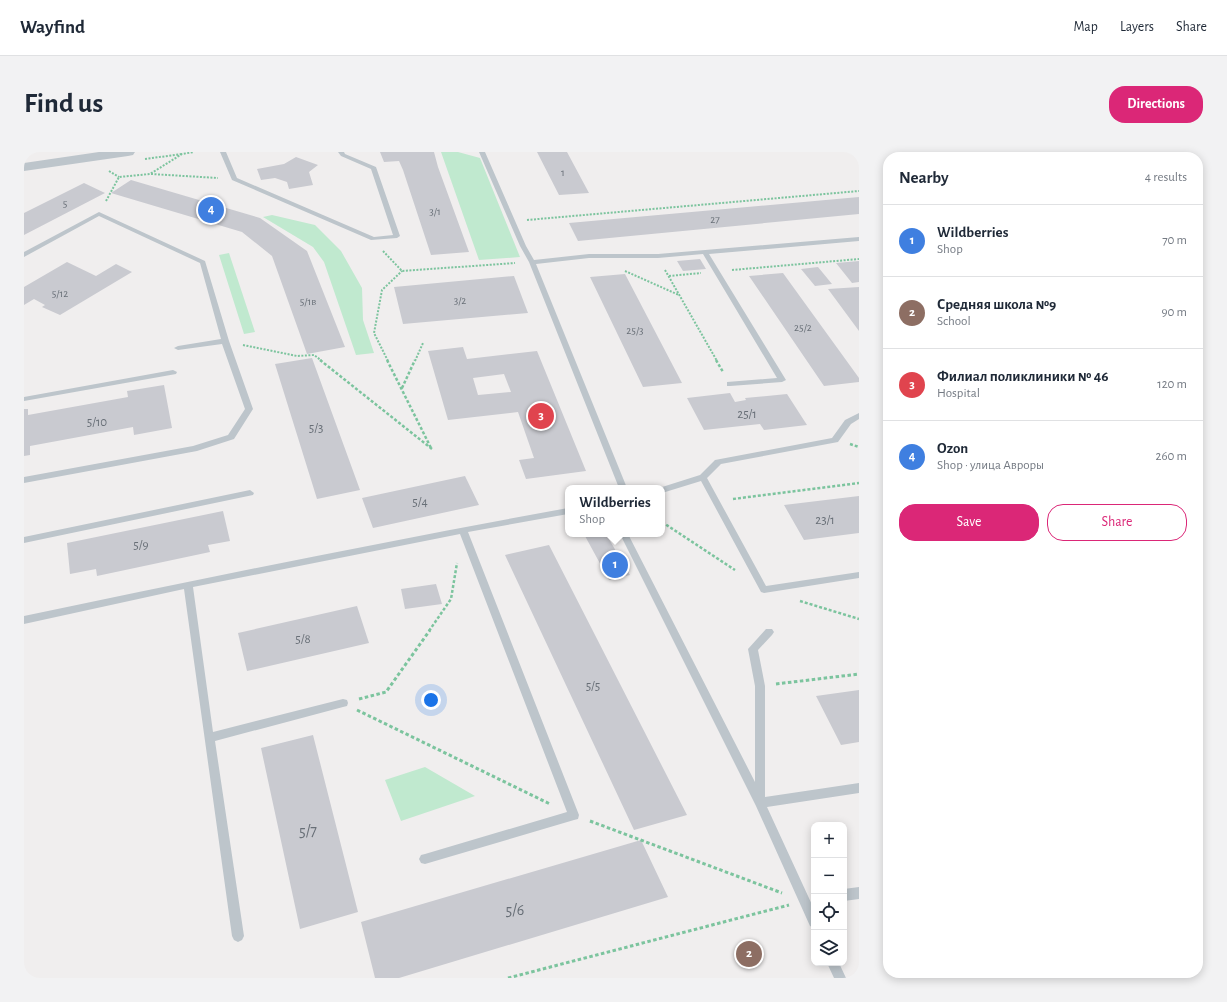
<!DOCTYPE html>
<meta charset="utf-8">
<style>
body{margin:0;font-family:"Alegreya Sans",sans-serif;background:#f2f2f3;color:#1f2937}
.controls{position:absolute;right:12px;bottom:12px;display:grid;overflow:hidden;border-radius:8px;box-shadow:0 2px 10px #0003}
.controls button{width:36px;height:36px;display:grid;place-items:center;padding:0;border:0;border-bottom:1px solid #e0e1e3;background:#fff;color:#1f2937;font:20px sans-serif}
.you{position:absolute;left:407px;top:548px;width:14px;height:14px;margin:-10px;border:3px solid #fff;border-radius:50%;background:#1a73e8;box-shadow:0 0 0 6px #1a73e833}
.badge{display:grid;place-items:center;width:26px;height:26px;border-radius:50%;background:#db2777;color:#fff;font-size:13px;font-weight:700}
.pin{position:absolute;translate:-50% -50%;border:2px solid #fff;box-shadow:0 1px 4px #0006}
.popup{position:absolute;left:541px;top:333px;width:100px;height:52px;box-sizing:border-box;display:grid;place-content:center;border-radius:8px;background:#fff;filter:drop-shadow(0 1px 3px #0005);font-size:13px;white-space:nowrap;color:#747a83}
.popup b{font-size:15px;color:#1f2937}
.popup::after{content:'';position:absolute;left:50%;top:100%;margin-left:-8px;border:8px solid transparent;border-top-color:#fff}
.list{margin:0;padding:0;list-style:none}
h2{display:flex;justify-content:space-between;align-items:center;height:52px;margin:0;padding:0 16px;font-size:17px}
h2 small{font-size:13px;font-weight:400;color:#747a83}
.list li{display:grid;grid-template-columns:26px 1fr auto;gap:12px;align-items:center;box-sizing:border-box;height:72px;padding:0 16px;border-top:1px solid #e0e1e3}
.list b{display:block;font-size:15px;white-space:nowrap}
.list p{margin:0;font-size:13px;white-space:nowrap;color:#747a83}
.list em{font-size:13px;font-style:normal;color:#747a83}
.actions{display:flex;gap:8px;padding:12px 16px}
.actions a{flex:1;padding:9px 0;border:1px solid #db2777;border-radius:16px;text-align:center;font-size:14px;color:#db2777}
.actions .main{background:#db2777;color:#fff}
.icon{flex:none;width:22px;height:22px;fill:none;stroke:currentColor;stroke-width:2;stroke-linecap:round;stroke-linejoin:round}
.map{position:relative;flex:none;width:835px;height:826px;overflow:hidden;border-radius:16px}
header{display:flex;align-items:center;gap:24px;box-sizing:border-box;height:56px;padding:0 20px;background:#fff;border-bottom:1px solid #e0e1e3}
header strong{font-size:19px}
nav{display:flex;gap:22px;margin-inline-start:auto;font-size:14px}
.intro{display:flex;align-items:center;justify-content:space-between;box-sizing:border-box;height:96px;padding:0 24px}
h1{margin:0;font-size:28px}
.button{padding:10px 18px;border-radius:16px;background:#db2777;color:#fff;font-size:14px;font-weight:700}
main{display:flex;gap:24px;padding:0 24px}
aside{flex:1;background:#fff;border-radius:16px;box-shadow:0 2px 10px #0003}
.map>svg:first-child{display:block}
.green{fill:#c0e9cf}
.building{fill:#c9cad0;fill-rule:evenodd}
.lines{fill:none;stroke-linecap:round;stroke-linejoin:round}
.path-far2{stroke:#7cc49e;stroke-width:2;stroke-dasharray:2 1.5;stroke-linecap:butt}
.path-far1{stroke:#7cc49e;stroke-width:2.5;stroke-dasharray:3 2;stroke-linecap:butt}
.path{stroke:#7cc49e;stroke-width:3;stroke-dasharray:3.5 2.5;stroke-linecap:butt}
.service{fill:#bdc5cb;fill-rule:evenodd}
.tertiary{fill:#bdc5cb;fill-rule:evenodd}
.labels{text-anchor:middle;stroke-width:3;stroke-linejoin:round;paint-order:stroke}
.far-number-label{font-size:11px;fill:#686f77}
.number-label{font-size:13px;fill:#686f77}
.near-number-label{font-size:16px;fill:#686f77}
</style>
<header>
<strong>Wayfind</strong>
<nav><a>Map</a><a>Layers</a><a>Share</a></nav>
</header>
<div class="intro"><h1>Find us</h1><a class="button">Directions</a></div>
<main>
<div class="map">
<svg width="835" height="826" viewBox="0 0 835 826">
<rect width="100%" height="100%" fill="#f0eeee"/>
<!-- green -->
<path class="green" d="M417 0H434L456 6 496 105 455 108Z
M248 63 291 73 317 99 338 136 339 168 350 201 332 203 300 110 289 95 239 65Z
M205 101 231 180 220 182 195 103Z
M401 615 451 644 377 669 361 628Z"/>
<!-- building -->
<path class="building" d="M356 0H410L414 15 445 100 407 103 379 18 375 9 360 10Z
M513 0H543L565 41 535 43Z
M272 5 294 13 285 20 289 33 265 37 263 30 251 26 237 28 233 17 260 12Z
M107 28 236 66 283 99 321 195 283 202 248 104 218 80 87 41Z
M60 31 81 41 0 83V61Z
M835 45V62L554 89 545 71Z
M676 107 682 117 659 119 653 109Z
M835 109V130L828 131 812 111Z
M43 110 72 124 92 112 108 120 36 163 18 155 21 153 10 147 0 153V135Z
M794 115 808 132 791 134 777 117Z
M759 121 835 226V230L800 234 725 124Z
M601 122 658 231 619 235 566 125Z
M490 124 504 161 379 172 370 135Z
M835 135V179L804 137Z
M439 195 443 207 513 199 562 319 502 327 495 308 510 306 494 260 424 268 404 199ZM480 222 487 240 454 243 449 226Z
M288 206 336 338 293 347 251 212Z
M140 233 148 276 110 283 109 275 6 294V303L0 304V257H4V263L104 245 103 239Z
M706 241 711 250 722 248 721 246 763 242 783 273 740 278 736 272 680 278 663 246Z
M441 324 455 353 349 376 338 346Z
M835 344V381L780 388 760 353Z
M199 359 206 389 184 393 186 400 73 424 72 417 46 422 43 391Z
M569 382H582L606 423 585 428 561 384Z
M525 393 663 663 610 678 481 403Z
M412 432 418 452 381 457 377 437Z
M333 454 345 491 223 519 214 481Z
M835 538V590L817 593 792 544Z
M289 583 334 760 276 777 237 596Z
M617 688 644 745 375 826H351L337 770Z"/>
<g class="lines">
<!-- path-far2 -->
<path class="path-far2" d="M121 7 158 2
M85 19 95 25
M127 22 194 26
M82 49 95 25 126 22 158 2 170 0
M503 68 835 39
M359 99 378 119 491 111
M641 118 693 209
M708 118 835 107
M601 119 655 143
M645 124 677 121
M219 193 273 204 290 203 298 209
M364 209 350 181 358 138 378 119
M391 209 399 191"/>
<!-- path-far1 -->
<path class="path-far1" d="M296 208 408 297
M363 208 407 296
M692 208 699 220
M378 236 391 208
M826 292 835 295
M709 347 835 331
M638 370 711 418
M776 449 835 467
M405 479 427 447 433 411"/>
<!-- path -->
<path class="path" d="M752 532 835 522
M335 547 362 540 406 478
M333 558 526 652
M566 669 758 741
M484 826 765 753"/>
<!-- service -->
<path class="service" d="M196 0H202L213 26 350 85 369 83 347 17 317 4 314 0H320L321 2 352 15 376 84 373 86 347 88 208 28Z
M455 0H461L502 94 510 108 565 102H634L835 85V89L685 102 762 228 758 230 706 234H703V230L753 226 679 102 634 106H565L512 112 603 336H595L505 110 496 94Z
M75 60 181 109 205 189 229 257 210 287 173 299 0 331V325L169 294 204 283 221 257 198 192 154 198 150 196 154 194 197 187 176 111 75 64 0 105V100Z
M149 218 153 220 152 222 0 249V245Z
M835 261V267L827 272 814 290 697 312 683 326 742 434 835 420V426L740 441 737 440 677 329 638 341V336H635L676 323 691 308 808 286 821 268Z
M226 338 230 341 229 343 0 391V385Z
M544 356V362L444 380 555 663 554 667 550 668 401 712 397 711 395 707 397 703 401 702 543 660 436 382 169 435 189 580 319 547 323 548 324 551 323 554 319 555 191 589 220 784 218 788 214 790 210 788 208 784 160 437 0 472V464C181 426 362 389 544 356Z
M596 382H604L731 630V534L724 497 742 477H748L750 480 748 483 734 498 741 534V645L835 631V641L743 655 790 757V776L786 774 732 654Z
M835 735V747L820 749V737Z
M803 811H815L822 826H810Z"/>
<!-- tertiary -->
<path class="tertiary" d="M75 0H111L109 3 104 4 0 19V11Z"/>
</g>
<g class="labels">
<!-- far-number labels -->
<g class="far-number-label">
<text x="539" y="24">1</text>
<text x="41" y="55">5</text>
<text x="411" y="63">3/1</text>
<text x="691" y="71">27</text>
<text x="36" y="145">5/12</text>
<text x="436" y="152">3/2</text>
<text x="284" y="153">5/1в</text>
<text x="779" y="179">25/2</text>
<text x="611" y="182">25/3</text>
</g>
<!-- number labels -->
<g class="number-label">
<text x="723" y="266">25/1</text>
<text x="73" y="274">5/10</text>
<text x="292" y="280">5/3</text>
<text x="396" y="354">5/4</text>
<text x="801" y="372">23/1</text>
<text x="117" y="397">5/9</text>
<text x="279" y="491">5/8</text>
<text x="569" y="538">5/5</text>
</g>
<!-- near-number labels -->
<g class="near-number-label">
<text x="284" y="684">5/7</text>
<text x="491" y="763">5/6</text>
</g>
</g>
</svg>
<div class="controls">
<button>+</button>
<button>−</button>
<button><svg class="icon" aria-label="locate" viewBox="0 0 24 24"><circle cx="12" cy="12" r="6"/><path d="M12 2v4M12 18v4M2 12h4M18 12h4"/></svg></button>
<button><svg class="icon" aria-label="layers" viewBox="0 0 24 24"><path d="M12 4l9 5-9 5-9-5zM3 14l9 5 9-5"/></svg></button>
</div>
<div class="you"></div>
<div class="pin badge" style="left:591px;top:413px;background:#3f7fe0">1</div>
<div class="popup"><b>Wildberries</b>Shop</div>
<div class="pin badge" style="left:725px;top:802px;background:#8d6e63">2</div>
<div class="pin badge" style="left:517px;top:264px;background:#e0444e">3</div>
<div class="pin badge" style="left:187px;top:58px;background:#3f7fe0">4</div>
</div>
<aside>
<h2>Nearby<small>4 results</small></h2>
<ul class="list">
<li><span class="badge" style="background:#3f7fe0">1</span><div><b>Wildberries</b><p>Shop</p></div><em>70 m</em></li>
<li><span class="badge" style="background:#8d6e63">2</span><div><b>Средняя школа №9</b><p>School</p></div><em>90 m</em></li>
<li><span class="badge" style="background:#e0444e">3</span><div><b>Филиал поликлиники № 46</b><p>Hospital</p></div><em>120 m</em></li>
<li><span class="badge" style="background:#3f7fe0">4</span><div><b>Ozon</b><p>Shop · улица Авроры</p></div><em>260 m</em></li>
</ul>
<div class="actions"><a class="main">Save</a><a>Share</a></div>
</aside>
</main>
